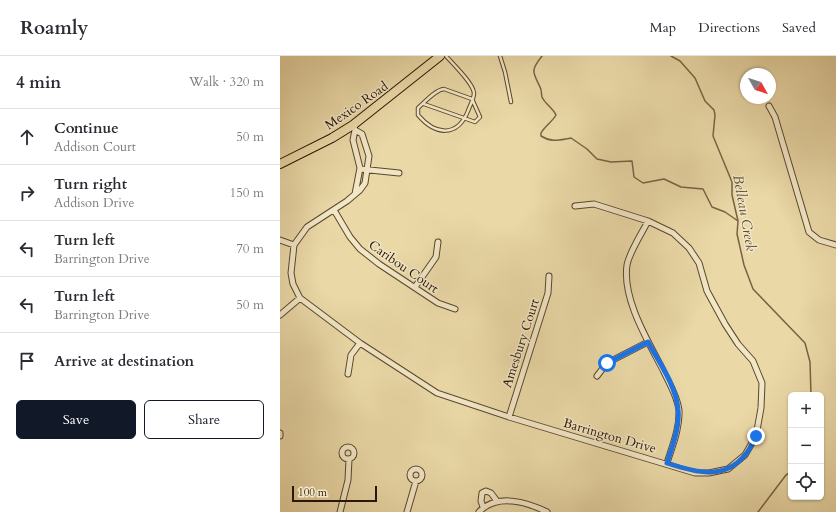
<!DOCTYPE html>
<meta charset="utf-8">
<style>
body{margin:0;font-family:Cardo,serif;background:#f7f7f7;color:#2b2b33}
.controls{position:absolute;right:12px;bottom:12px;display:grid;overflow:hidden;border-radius:6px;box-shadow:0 1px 3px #0004}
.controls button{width:36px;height:36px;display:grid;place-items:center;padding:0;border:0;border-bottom:1px solid #e1e1e2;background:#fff;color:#2b2b33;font:20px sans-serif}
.compass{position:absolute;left:460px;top:12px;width:36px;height:36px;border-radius:50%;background:#fff;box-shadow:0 1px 3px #0004;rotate:129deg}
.scale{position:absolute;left:12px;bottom:10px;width:85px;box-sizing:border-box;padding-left:4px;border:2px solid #2b1703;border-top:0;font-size:11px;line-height:14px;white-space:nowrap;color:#2b1703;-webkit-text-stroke:3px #f1e6c6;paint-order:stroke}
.stop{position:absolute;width:12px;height:12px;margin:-9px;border:3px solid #1a73e8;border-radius:50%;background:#fff}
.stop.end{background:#1a73e8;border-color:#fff;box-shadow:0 1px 4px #0008}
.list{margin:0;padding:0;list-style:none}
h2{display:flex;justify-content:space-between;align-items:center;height:52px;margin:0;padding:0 16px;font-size:17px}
h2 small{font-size:13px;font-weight:400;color:#7c7c81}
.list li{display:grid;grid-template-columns:26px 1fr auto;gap:12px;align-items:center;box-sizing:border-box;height:56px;padding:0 16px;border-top:1px solid #e1e1e2}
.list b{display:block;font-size:15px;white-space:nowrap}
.list p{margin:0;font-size:13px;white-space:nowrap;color:#7c7c81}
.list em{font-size:13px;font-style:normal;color:#7c7c81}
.actions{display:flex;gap:8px;padding:12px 16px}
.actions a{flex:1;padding:9px 0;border:1px solid #111827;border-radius:6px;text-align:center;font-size:14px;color:#111827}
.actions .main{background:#111827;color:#fff}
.icon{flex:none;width:22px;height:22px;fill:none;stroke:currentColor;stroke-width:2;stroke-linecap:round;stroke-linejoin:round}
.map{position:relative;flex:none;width:556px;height:456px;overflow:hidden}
header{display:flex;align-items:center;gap:24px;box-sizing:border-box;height:56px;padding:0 20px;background:#fff;border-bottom:1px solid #e1e1e2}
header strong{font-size:19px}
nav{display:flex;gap:22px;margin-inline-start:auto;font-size:14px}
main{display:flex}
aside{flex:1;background:#fff}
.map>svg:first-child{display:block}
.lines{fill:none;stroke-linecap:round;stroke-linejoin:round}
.stream{stroke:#776344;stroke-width:1.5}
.lane-casing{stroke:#5b472c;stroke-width:4.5}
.street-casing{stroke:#5b472c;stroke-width:7}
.primary-casing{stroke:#2b1703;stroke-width:10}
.lane{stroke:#f1e6c6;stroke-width:2.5}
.street{stroke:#f1e6c6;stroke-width:5}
.primary{stroke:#ead8a7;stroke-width:8}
.route{stroke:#1a73e8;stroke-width:5}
.labels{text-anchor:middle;stroke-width:3;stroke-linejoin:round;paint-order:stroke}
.street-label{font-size:13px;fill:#2b1703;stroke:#f1e6c6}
.water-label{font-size:14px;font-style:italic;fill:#5d4a2e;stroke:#f1e6c6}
</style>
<header>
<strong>Roamly</strong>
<nav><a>Map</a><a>Directions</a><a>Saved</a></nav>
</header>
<main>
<aside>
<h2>4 min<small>Walk · 320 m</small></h2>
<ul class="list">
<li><svg class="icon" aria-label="ahead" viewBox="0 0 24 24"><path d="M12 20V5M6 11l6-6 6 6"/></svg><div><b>Continue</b><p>Addison Court</p></div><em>50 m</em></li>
<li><svg class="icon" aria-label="right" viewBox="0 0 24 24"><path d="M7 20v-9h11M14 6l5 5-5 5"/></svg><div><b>Turn right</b><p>Addison Drive</p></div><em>150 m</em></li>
<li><svg class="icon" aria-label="left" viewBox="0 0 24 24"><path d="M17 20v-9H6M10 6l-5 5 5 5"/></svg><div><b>Turn left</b><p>Barrington Drive</p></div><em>70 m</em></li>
<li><svg class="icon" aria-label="left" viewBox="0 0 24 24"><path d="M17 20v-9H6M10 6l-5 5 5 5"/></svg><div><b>Turn left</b><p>Barrington Drive</p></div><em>50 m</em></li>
<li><svg class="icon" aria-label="arrive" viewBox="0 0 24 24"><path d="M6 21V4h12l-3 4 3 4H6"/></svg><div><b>Arrive at destination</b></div></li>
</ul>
<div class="actions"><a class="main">Save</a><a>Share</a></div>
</aside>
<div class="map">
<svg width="556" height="456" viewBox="0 0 556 456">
<rect width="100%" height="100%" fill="#ead8a7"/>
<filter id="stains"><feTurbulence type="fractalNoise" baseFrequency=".005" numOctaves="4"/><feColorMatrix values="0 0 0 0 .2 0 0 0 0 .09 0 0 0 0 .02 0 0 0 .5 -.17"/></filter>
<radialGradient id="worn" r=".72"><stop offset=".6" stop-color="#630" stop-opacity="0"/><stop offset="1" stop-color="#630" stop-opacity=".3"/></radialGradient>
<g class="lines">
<!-- stream -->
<path class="stream" d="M262 0C250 15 253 16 260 31 262 34 261 38 262 41 265 48 273 52 276 59 272 66 265 70 261 77V80C272 87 279 84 291 82L307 93 317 103 331 106 352 105 354 121 363 127 384 123 401 131 423 133 432 151 445 156 458 165
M391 0 400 5 415 22 425 45 434 54 435 59 433 80 452 126V139L458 165 457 178 464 209 473 233 525 287 530 306 531 339
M478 456 506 419 511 416"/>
<!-- lane casing -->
<g class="lane-casing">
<path id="lane" d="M220 0 225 16 231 46
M144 48 195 66 200 61 192 43 164 33C155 34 145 46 138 52V59C155 79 177 82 188 55 190 49 194 43 194 37 193 27 173 8 166 0"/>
</g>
<!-- street casing -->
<g class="street-casing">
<path id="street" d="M489 50 495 61 529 176 539 184 556 189
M74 71 75 74 73 84 80 112 75 138
M75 74 82 78 89 100 85 127 80 134 67 145 27 171 14 189 11 217 13 228 20 242 80 287 157 337 229 361 415 417H429L448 413 465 399 476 380 481 352 482 327 473 305 458 288 445 268 427 235 419 207 409 192 393 177 368 165 314 148 295 150
M80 113 119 117
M54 154 70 181 80 193 99 208 158 247 175 253
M368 165C362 177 349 197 347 209 342 243 368 285 383 314 389 327 397 339 399 354 400 372 392 391 387 407
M0 184 14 189
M135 231 156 201 158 186
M0 259 20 242
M68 318 71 299 80 287
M317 320 327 307 368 286
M229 361 268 237 269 220
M0 377V380
M62 397a6 6 0 1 1 12 0a6 6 0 1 1-12 0Z
M130 419a6 6 0 1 1 12 0a6 6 0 1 1-12 0Z
M203 451 201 445 202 437 206 435 211 437 217 445
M60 456 68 424 69 403
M127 456 136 425
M199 456C217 437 247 446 267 456"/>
</g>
<!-- primary casing -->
<g class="primary-casing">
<path id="primary" d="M0 108 52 82 73 69 160 0"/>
</g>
<!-- lane -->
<use href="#lane" class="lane"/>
<!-- street -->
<use href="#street" class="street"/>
<!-- primary -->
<use href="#primary" class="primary"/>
</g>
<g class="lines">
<!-- route -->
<path class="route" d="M327 307 368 286C379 306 396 330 398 353 400 371 392 391 387 407 414 416 444 425 465 399 470 394 473 386 476 380"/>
</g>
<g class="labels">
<!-- street labels -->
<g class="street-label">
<text transform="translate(76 49) rotate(-35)" y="5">Mexico Road</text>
<text transform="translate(124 210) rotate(35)" y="5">Caribou Court</text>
<text transform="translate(240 287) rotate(-72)" y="5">Amesbury Court</text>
<text transform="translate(330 379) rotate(16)" y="5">Barrington Drive</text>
</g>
<!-- water labels -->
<g class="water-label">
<text transform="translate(465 157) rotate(80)" y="5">Belleau Creek</text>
</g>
</g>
<rect width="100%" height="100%" filter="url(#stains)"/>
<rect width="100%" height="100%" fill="url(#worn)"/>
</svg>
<div class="controls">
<button>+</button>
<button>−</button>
<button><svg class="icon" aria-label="locate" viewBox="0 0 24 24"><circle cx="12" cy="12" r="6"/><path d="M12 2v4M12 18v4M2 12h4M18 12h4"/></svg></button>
</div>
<svg class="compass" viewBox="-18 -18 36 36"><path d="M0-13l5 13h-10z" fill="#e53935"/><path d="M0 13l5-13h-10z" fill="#7c7c81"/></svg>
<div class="scale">100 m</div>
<div class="stop" style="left:327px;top:307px"></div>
<div class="stop end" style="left:476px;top:380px"></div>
</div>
</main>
